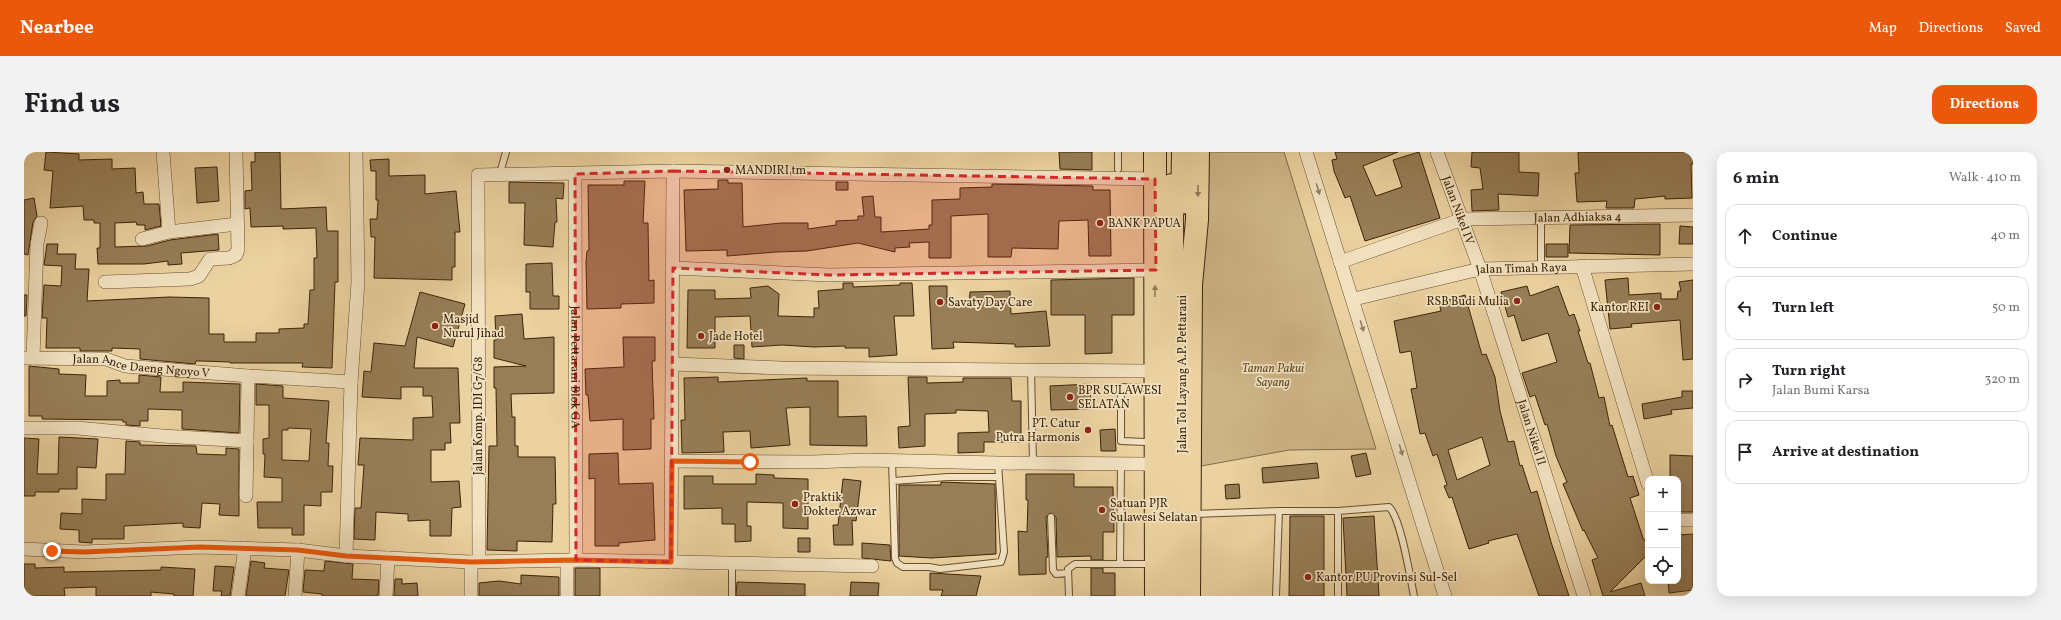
<!DOCTYPE html>
<meta charset="utf-8">
<style>
body{margin:0;font-family:Vollkorn,serif;background:#f2f2f2;color:#202124}
.controls{position:absolute;right:12px;bottom:12px;display:grid;overflow:hidden;border-radius:8px;box-shadow:0 4px 16px #0002}
.controls button{width:36px;height:36px;display:grid;place-items:center;padding:0;border:0;border-bottom:1px solid #e0e0e0;background:#fff;color:#202124;font:20px sans-serif}
.stop{position:absolute;width:12px;height:12px;margin:-9px;border:3px solid #ea580c;border-radius:50%;background:#fff}
.stop.end{background:#ea580c;border-color:#fff;box-shadow:0 1px 4px #0008}
.list{margin:0;padding:0;list-style:none}
h2{display:flex;justify-content:space-between;align-items:center;height:52px;margin:0;padding:0 16px;font-size:17px}
h2 small{font-size:13px;font-weight:400;color:#757577}
.list li{display:grid;grid-template-columns:26px 1fr auto;gap:12px;align-items:center;box-sizing:border-box;height:64px;margin:0 8px 8px;padding:0 8px;border:1px solid #e0e0e0;border-radius:12px}
.list b{display:block;font-size:15px;white-space:nowrap}
.list p{margin:0;font-size:13px;white-space:nowrap;color:#757577}
.list em{font-size:13px;font-style:normal;color:#757577}
.icon{flex:none;width:22px;height:22px;fill:none;stroke:currentColor;stroke-width:2;stroke-linecap:round;stroke-linejoin:round}
.map{position:relative;flex:none;width:1669px;height:444px;overflow:hidden;border-radius:12px}
header{display:flex;align-items:center;gap:24px;box-sizing:border-box;height:56px;padding:0 20px;background:#ea580c;color:#fff}
header strong{font-size:19px}
nav{display:flex;gap:22px;margin-inline-start:auto;font-size:14px}
.intro{display:flex;align-items:center;justify-content:space-between;box-sizing:border-box;height:96px;padding:0 24px}
h1{margin:0;font-size:28px}
.button{padding:10px 18px;border-radius:12px;background:#ea580c;color:#fff;font-size:14px;font-weight:700}
main{display:flex;gap:24px;padding:0 24px}
aside{flex:1;background:#fff;border-radius:12px;box-shadow:0 4px 16px #0002}
.map>svg:first-child{display:block}
.green{fill:#cdb486;stroke:#856c47}
.building{fill:#977e57;stroke:#3d2308;fill-rule:evenodd}
.lines{fill:none;stroke-linecap:round;stroke-linejoin:round}
.lane-casing{stroke:#684f2e;stroke-width:8}
.street-casing{stroke:#684f2e;stroke-width:14}
.highway-casing{stroke:#3d2308;stroke-width:24}
.lane{stroke:#f2e2c1;stroke-width:6}
.street{stroke:#f2e2c1;stroke-width:13}
.highway{stroke:#ebd2a0;stroke-width:22}
.oneway{fill:#988264}
.oneway2{fill:#947a54}
.route{stroke:#ea580c;stroke-width:5}
.marked{fill:#d62828;fill-opacity:0.2;stroke:#d62828;stroke-width:3;stroke-dasharray:8 5;stroke-linejoin:round}
.poi-dot{fill:#8f2418;stroke:#f2e2c1;stroke-width:1.5}
.labels{text-anchor:middle;stroke-width:3.5;stroke-linejoin:round;paint-order:stroke}
.poi-label{font-size:12px;fill:#3d2308;stroke:#f2e2c1;text-anchor:start}
.street-label{font-size:12px;fill:#3d2308;stroke:#f2e2c1}
.park-label{font-size:12px;font-style:italic;fill:#614728;stroke:#f2e2c1}
</style>
<header>
<strong>Nearbee</strong>
<nav><a>Map</a><a>Directions</a><a>Saved</a></nav>
</header>
<div class="intro"><h1>Find us</h1><a class="button">Directions</a></div>
<main>
<div class="map">
<svg width="1669" height="444" viewBox="0 0 1669 444">
<rect width="100%" height="100%" fill="#ebd2a0"/>
<filter id="stains"><feTurbulence type="fractalNoise" baseFrequency=".005" numOctaves="4"/><feColorMatrix values="0 0 0 0 .2 0 0 0 0 .09 0 0 0 0 .02 0 0 0 .5 -.17"/></filter>
<radialGradient id="worn" r=".72"><stop offset=".6" stop-color="#630" stop-opacity="0"/><stop offset="1" stop-color="#630" stop-opacity=".3"/></radialGradient>
<!-- green -->
<path class="green" d="M1175 0H1260L1352 297 1265 298 1172 315Z"/>
<!-- building -->
<path class="building" d="M22 0 55 2V8L88 7V17L111 16 112 41 119 40 120 52H135L137 74 121 78V73H113L112 70 91 71V95L123 94 146 88 194 82 195 98 157 101 158 112 144 113V109L120 112H74L73 96H76V71H70V68H60L59 54 26 56 29 19 20 18Z
M231 0H256L257 57 302 55 303 79H314V130H311L308 216 278 215 279 211H206V210L177 209H172L171 212 116 207V197L88 196V199H56V196H22L23 166H18L20 133 37 134 38 114 20 113 23 92H34L33 102H52L51 117H65L63 149 145 145 185 146V182H200V190H232V181H255V177L280 176V172H284L286 138H290V106H293L292 76 259 77V74L227 75 226 56 221 57V39L228 38 227 10H231Z
M1035 0H1068V18L1036 17Z
M1311 0H1374L1339 14 1352 44 1378 35 1369 8 1395 0 1416 66 1341 89 1326 44 1321 46 1310 19 1308 8 1313 7Z
M1448 0H1495V20L1515 21 1514 44 1474 42 1475 58 1448 59 1447 38 1459 37 1456 16 1447 15Z
M1554 0H1669V12H1667L1668 46 1641 47V44L1611 47 1610 56H1582L1583 49 1553 50 1551 21H1555Z
M365 7V24L401 23V42L432 39 436 80H431V115H428V128L350 126 351 85H347L346 67H353L354 48H352V19H347L346 8Z
M193 15 195 49 173 51 171 16Z
M694 28H704V31H718L719 75 757 71H784V77L812 73V69L834 68V64H840L838 45 849 44 851 65H857V80L905 77V73H908V48L936 47V36L968 35V32L1069 34V38H1086L1087 104H1065L1064 68 1035 69 1034 97 988 96 987 105H964V62L927 64V106H905V90L885 91 886 95 871 96V100L834 91 783 99 752 100 703 104V98L662 99 660 38 694 37Z
M600 29H621L619 71H624L625 129 630 128V151L597 152V156L563 157 562 110 563 99 565 98 564 33H600Z
M485 30 540 31 539 47 532 46 533 70H531L529 95 500 93 501 51H485Z
M812 30H824V38H812Z
M10 46 13 64 9 70 4 103 0 102V48Z
M1636 72V103L1545 101 1546 73Z
M1656 74 1669 75V92H1655Z
M1522 92H1544V105H1522Z
M528 111 529 144H535V157H506V140H502V112Z
M1110 126V163H1088V201L1061 202V163H1027V128Z
M1604 126 1605 143 1637 141V147H1653L1654 139H1657L1655 130 1669 128V207L1659 208 1656 168 1607 172 1608 175 1586 177 1581 128Z
M819 131H829V135L876 133V131H888L890 164H870L873 203 845 205V196H821V194L790 195 758 193 728 195 726 164 691 165V196H663L664 138H691V147L727 146 726 136 744 134 755 142 754 164 790 165V156H795L794 139 819 137Z
M905 134H923V152L945 153 946 140 986 139 987 162 1022 159 1026 194 991 195V192L929 190 930 196 908 197Z
M1503 134 1506 144 1534 134 1545 164 1550 162 1556 179H1554L1564 211H1566L1575 246 1580 245 1586 274 1588 273 1604 325 1609 324 1615 343 1606 346 1619 386 1624 392V402L1586 440 1617 431 1621 444H1579L1568 408 1574 406 1560 378 1559 379 1539 332 1543 330 1532 304 1523 272 1521 273 1511 243 1506 245 1498 221 1533 210 1524 181 1498 189 1490 163 1484 165 1477 140Z
M396 140 441 152 429 195 393 185 390 216H434L436 271H426L427 291H421V298H407V330L435 329 437 355 428 356 427 384H406V368L384 369V362L352 360 351 388 330 387 331 356H337L340 313H334L336 286 389 288V266L409 265 408 244H399V235H377V247L338 245 340 219 347 220 350 191 381 194Z
M0 143H3L2 164H0Z
M1441 143 1458 203 1462 202 1471 225 1476 259 1484 290 1490 289 1496 314 1498 313 1507 341 1513 339 1527 390 1545 444H1515L1493 382 1464 389 1465 391 1445 397 1428 345 1425 346 1420 334 1423 333 1413 302 1409 304 1401 281 1396 282 1387 237 1393 236 1387 199 1376 201 1370 169 1417 159 1415 151ZM1458 285 1466 313 1433 328 1424 298Z
M498 162 500 187 530 185V241L487 242 488 265H491V294H494V305H531L532 352H529L528 390 493 389V399L463 398 465 294H473L472 236H470V215L502 214 470 206V188H472L471 164Z
M599 185H631V209H628L630 267H627V297L599 298V267L566 269 564 243H562L561 217 600 215Z
M710 193H720V207L710 206Z
M5 214 35 217V222L62 223 61 244H83V229L96 228V231H115V223L137 225 136 240H159V230L216 232 215 281 158 277V258L124 257V269H116V274L102 273V270H99V268L18 267V264H5Z
M694 225V230L783 226V229H814V265L842 264 843 294 786 293V255L762 256 766 293 727 296 726 279 699 280 700 300 658 301 657 268H661L660 226Z
M884 225H903V231L939 230V226H987L988 249H997V290H960V300L934 301V281L965 280 964 259 932 258V261L901 262V294L875 296 874 275 886 274Z
M232 232 259 234V246L305 249 302 291H305L304 314H309L308 340H297V354L280 353V383H268V376H234L233 350H258V326L240 325 241 302H239V287L245 286V253H232ZM264 276 287 277 285 309 258 308V278H264Z
M1066 232 1067 257 1027 258 1026 234Z
M1658 239H1669V256L1647 258 1648 262 1620 267 1618 252 1658 245Z
M1091 277 1092 299H1077L1076 278Z
M35 285 74 287 72 316 53 315V337H35V340H11V344H0V286L15 287 13 322H34Z
M102 289 116 290V293L172 294 173 302 202 303V296L215 297V364L195 363 196 352 178 351 176 376 159 375V371L100 374V387H68V391L55 390V378L36 377 37 361 58 362V347L82 348V322H101Z
M594 301 595 332 629 331 631 388 595 391V394H571V326L565 327V302Z
M1342 301 1347 322 1332 325 1327 304Z
M1646 303 1669 304V360H1654V327H1646Z
M1293 311 1295 326 1239 331 1238 316Z
M732 322 750 323V326L784 327V377L759 376V351L723 350V374H727V389L711 390V372H698V356L660 357V324H689V332H732Z
M1002 322H1050V335H1089L1090 380H1079V408H1067V404L1033 405 1032 365 1026 361 1022 365 1024 405H1022V422L995 423 994 379 1003 380 1004 348H1002Z
M819 327 837 329 832 369 828 368 829 393H810L809 373H814Z
M917 330 971 332 972 402 907 406 875 404V333H917Z
M1215 332 1216 346 1202 347 1201 333Z
M1266 364H1300V444H1265Z
M1350 364 1355 444H1323L1319 366Z
M1669 382V438L1645 441 1644 429H1654V383Z
M774 386H786V400H774Z
M838 391 866 393 867 409 838 406Z
M227 409 241 411 240 416 265 418 261 444H222Z
M301 409 329 412 328 427 355 428 354 444H298V442L279 440 281 418 300 419Z
M0 412H11V416L40 415V420L137 418V415L171 417 169 444H150V442L127 440V444H72V435L40 436 41 444H0Z
M191 414 210 415 206 444H197L198 439H189Z
M551 416H576V444H551Z
M1067 416H1079V421H1091V444H1067Z
M906 421 957 424 952 444H917L919 438H906Z
M497 423 535 425V444H455V431L475 429 497 432Z
M371 427H378V432L393 431 394 444H370Z
M713 430 781 432V444H712Z
M827 430 855 431 854 444H826Z"/>
<g class="lines">
<!-- lane casing -->
<g class="lane-casing">
<path id="lane" d="M1094 0V17
M476 21 482 0
M1517 66V115
M1007 217 1009 311
M1122 290 1097 289V235L1122 236
M868 308 871 406 873 411 879 415H905L916 417 977 410 980 400 974 311
M869 329 924 325H975
M1314 359V444
M1169 362 1255 359H1314L1365 355C1377 366 1386 425 1390 444
M1027 365 1029 418 1032 422 1044 421
M708 410V444
M1096 412 1097 311
M1045 444 1044 417 1051 412H1121
M1252 444 1255 359"/>
</g>
<!-- street casing -->
<g class="street-casing">
<g id="street">
<path d="M139 0 145 80 213 72"/>
<path d="M1282 0 1421 444"/>
<path id="s1" d="M1413 0 1456 117 1560 444"/>
<path id="s2" d="M551 22 552 408"/>
<path d="M118 87 145 80"/>
<path id="s3" d="M1316 110 1439 67 1669 63"/>
<path d="M1558 114 1624 332"/>
<path d="M649 116 805 123 1132 118"/>
<path d="M81 130 166 127 175 124 186 107 205 106 212 103 214 97 212 0"/>
<path id="s4" d="M1330 147 1456 117 1669 112"/>
<path id="s5" d="M0 206 82 207 101 214 224 224"/>
<path d="M9 206 13 92 17 71"/>
<path d="M649 212 757 216 1122 219"/>
<path d="M0 276H53L138 284 223 289 224 224 327 230"/>
<path d="M648 309 788 310 843 308 974 311 1122 312"/>
<path d="M222 344 223 289"/>
<path d="M1654 368H1669"/>
<path d="M0 397 60 400 176 395 274 398 322 404 447 410 552 408 848 414"/>
<path d="M322 404 327 230 334 130 332 0"/>
<path d="M455 409 454 23 649 19 1131 27"/>
<path d="M543 409V444"/>
<path d="M447 410V444"/>
<path d="M647 410 649 19"/>
<path d="M214 444 221 396"/>
<path d="M271 444 274 398"/>
<path d="M362 444 364 406"/>
</g>
</g>
<!-- highway casing -->
<g class="highway-casing">
<path id="highway" d="M1131 0 1132 444
M1148 33 1149 444
M1158 51 1159 0
M1165 444 1167 133 1173 68 1174 0"/>
</g>
<!-- lane -->
<use href="#lane" class="lane"/>
<!-- street -->
<use href="#street" class="street"/>
<!-- highway -->
<use href="#highway" class="highway"/>
</g>
<!-- one-way arrows -->
<defs><path id="oneway-solid" d="M-6-.8H1V-3.2L6.5 0L1 3.2V.8H-6Z"/></defs>
<g class="oneway">
<use href="#oneway-solid" transform="translate(1294 37) rotate(73)"/>
<use href="#oneway-solid" transform="translate(1338 174) rotate(73)"/>
<use href="#oneway-solid" transform="translate(1377 298) rotate(73)"/>
</g>
<g class="oneway2">
<use href="#oneway-solid" transform="translate(1174 39) rotate(91)"/>
<use href="#oneway-solid" transform="translate(1131 139) rotate(-89)"/>
</g>
<g class="lines">
<!-- route -->
<path class="route" d="M28 399 60 400 176 395 274 398 322 404 447 410 552 408 647 410 648 309 726 310"/>
</g>
<!-- marked area -->
<path class="marked" d="M649 19 1131 27 1132 118 805 123 649 116 647 410 552 408 551 22Z"/>
<!-- markers -->
<g class="poi-dot">
<circle cx="703" cy="18" r="4"/>
<circle cx="1076" cy="71" r="4"/>
<circle cx="1493" cy="149" r="4"/>
<circle cx="916" cy="150" r="4"/>
<circle cx="1633" cy="155" r="4"/>
<circle cx="411" cy="174" r="4"/>
<circle cx="677" cy="184" r="4"/>
<circle cx="1046" cy="245" r="4"/>
<circle cx="1064" cy="278" r="4"/>
<circle cx="771" cy="352" r="4"/>
<circle cx="1078" cy="358" r="4"/>
<circle cx="1284" cy="425" r="4"/>
</g>
<g class="labels">
<!-- poi labels -->
<g class="poi-label">
<text x="711" y="22">MANDIRI tm</text>
<text x="1084" y="75">BANK PAPUA</text>
<text x="1485" y="153" text-anchor="end">RSB Budi Mulia</text>
<text x="924" y="154">Savaty Day Care</text>
<text x="1625" y="159" text-anchor="end">Kantor REI</text>
<text x="419" y="171">Masjid<tspan x="419" dy="14">Nurul Jihad</tspan></text>
<text x="685" y="188">Jade Hotel</text>
<text x="1054" y="242">BPR SULAWESI<tspan x="1054" dy="14">SELATAN</tspan></text>
<text x="1056" y="275" text-anchor="end">PT. Catur<tspan x="1056" dy="14">Putra Harmonis</tspan></text>
<text x="779" y="349">Praktik<tspan x="779" dy="14">Dokter Azwar</tspan></text>
<text x="1086" y="355">Satuan PJR<tspan x="1086" dy="14">Sulawesi Selatan</tspan></text>
<text x="1292" y="429">Kantor PU Provinsi Sul-Sel</text>
</g>
<!-- street labels -->
<g class="street-label">
<text dy="4" stroke="none"><textPath href="#s1" startOffset="62">Jalan Nikel IV</textPath></text>
<text dy="4" stroke="none"><textPath href="#s3" startOffset="245">Jalan Adhiaksa 4</textPath></text>
<text dy="4" stroke="none"><textPath href="#s4" startOffset="171">Jalan Timah Raya</textPath></text>
<text dy="4" stroke="none"><textPath href="#s5" startOffset="118">Jalan Ance Daeng Ngoyo V</textPath></text>
<text dy="4" stroke="none"><textPath href="#s2" startOffset="193">Jalan Pettarani Blok GA</textPath></text>
<text transform="translate(1158 222) rotate(-90)" y="4">Jalan Tol Layang A.P. Pettarani</text>
<text transform="translate(454 264) rotate(-90)" y="4">Jalan Komp. IDI G7/G8</text>
<text dy="4" stroke="none"><textPath href="#s1" startOffset="296">Jalan Nikel II</textPath></text>
</g>
<!-- park labels -->
<g class="park-label">
<text x="1249" y="220">Taman Pakui<tspan x="1249" dy="14">Sayang</tspan></text>
</g>
</g>
<rect width="100%" height="100%" filter="url(#stains)"/>
<rect width="100%" height="100%" fill="url(#worn)"/>
</svg>
<div class="controls">
<button>+</button>
<button>−</button>
<button><svg class="icon" aria-label="locate" viewBox="0 0 24 24"><circle cx="12" cy="12" r="6"/><path d="M12 2v4M12 18v4M2 12h4M18 12h4"/></svg></button>
</div>
<div class="stop" style="left:726px;top:310px"></div>
<div class="stop end" style="left:28px;top:399px"></div>
</div>
<aside>
<h2>6 min<small>Walk · 410 m</small></h2>
<ul class="list">
<li><svg class="icon" aria-label="ahead" viewBox="0 0 24 24"><path d="M12 20V5M6 11l6-6 6 6"/></svg><div><b>Continue</b></div><em>40 m</em></li>
<li><svg class="icon" aria-label="left" viewBox="0 0 24 24"><path d="M17 20v-9H6M10 6l-5 5 5 5"/></svg><div><b>Turn left</b></div><em>50 m</em></li>
<li><svg class="icon" aria-label="right" viewBox="0 0 24 24"><path d="M7 20v-9h11M14 6l5 5-5 5"/></svg><div><b>Turn right</b><p>Jalan Bumi Karsa</p></div><em>320 m</em></li>
<li><svg class="icon" aria-label="arrive" viewBox="0 0 24 24"><path d="M6 21V4h12l-3 4 3 4H6"/></svg><div><b>Arrive at destination</b></div></li>
</ul>
</aside>
</main>
